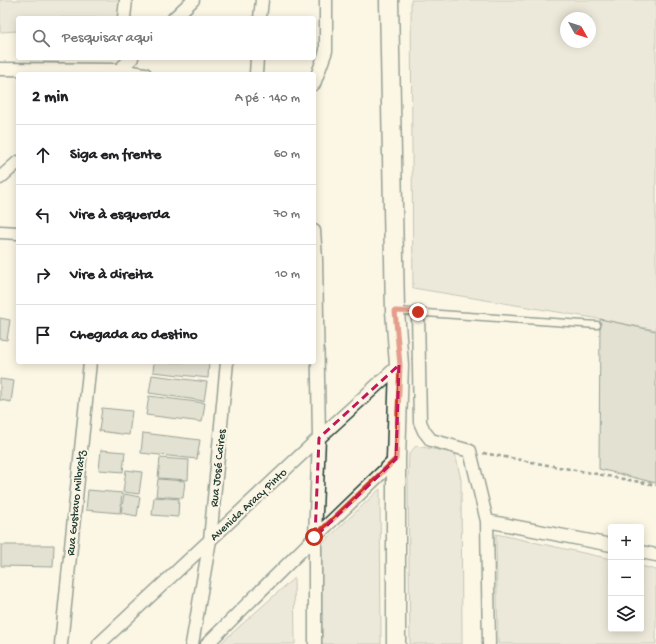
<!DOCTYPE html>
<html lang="pt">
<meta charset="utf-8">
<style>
body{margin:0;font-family:"Gochi Hand",sans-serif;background:#f2f2f2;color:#202124}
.controls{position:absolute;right:12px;bottom:12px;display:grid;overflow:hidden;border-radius:4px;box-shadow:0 2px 10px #0003}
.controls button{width:36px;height:36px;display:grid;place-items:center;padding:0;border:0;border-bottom:1px solid #e0e0e0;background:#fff;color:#202124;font:20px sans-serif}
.compass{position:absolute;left:560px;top:12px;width:36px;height:36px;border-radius:50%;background:#fff;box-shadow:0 2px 10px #0003;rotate:129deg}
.stop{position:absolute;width:12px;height:12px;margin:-9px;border:3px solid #c8321e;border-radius:50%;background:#fff}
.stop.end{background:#c8321e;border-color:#fff;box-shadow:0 1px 4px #0008}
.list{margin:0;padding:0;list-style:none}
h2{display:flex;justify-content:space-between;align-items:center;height:52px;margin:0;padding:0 16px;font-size:17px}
h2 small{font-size:13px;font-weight:400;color:#757577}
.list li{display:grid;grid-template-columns:26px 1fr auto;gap:12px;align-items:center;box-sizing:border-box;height:60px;padding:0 16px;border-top:1px solid #e0e0e0}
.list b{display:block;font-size:15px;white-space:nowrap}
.list em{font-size:13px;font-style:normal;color:#757577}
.icon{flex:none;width:22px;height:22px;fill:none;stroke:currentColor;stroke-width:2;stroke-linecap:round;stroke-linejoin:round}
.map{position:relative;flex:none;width:656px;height:644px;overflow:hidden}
.search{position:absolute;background:#fff;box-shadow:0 2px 10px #0003;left:16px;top:16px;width:300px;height:44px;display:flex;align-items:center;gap:10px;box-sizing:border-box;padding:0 14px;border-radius:4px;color:#757577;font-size:15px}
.panel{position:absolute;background:#fff;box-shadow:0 2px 10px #0003;left:16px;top:72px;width:300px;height:292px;border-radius:4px}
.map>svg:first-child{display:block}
.green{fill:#dcdacc;stroke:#7e8c80;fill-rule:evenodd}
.building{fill:#c5c7b9;stroke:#1f3d34}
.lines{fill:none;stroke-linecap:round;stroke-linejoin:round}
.lane-casing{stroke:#1f3d34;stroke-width:9}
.street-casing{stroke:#1f3d34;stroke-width:15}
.primary-casing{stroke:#1f3d34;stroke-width:21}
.path{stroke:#1f3d34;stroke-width:2.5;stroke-dasharray:4 3;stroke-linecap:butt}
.lane{stroke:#fcf5e5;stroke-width:6}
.street{stroke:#fcf5e5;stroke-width:12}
.primary{stroke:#fcf5e5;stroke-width:18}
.route{stroke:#c8321e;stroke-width:5}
.marked{fill:none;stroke:#c2185b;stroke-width:3;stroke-dasharray:8 5;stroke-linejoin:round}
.labels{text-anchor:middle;stroke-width:4;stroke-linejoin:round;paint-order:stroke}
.street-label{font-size:12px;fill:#1f3d34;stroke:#fcf5e5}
</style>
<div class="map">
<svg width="656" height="644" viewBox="0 0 656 644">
<rect width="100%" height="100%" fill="#fcf5e5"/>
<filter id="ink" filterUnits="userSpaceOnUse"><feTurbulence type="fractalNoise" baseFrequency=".025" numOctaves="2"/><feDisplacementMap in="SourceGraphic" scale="8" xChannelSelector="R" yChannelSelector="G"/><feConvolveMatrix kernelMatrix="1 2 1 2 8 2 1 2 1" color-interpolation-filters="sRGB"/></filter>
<g filter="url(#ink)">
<!-- green -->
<path class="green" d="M0 0H134L124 18H18V31L0 32Z
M411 0H656V330L600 319 413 288ZM566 18H590V42H566Z
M416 446 455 453 461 480 462 644H410L408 478 409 454Z
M380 489 381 644H322V544Z
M496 534 611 559V629H641V566L656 570V644H498Z
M294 578 295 644H220Z"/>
<!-- building -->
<path class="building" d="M0 318 10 320 7 340 0 339Z
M600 319 656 331V483L599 469Z
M154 362H209L208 378 153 372Z
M152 375 207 382 204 401 149 393Z
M0 379 14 381 11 402 0 400Z
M149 396 205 403 202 422 146 415Z
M102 408 132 411 129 435 99 431Z
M143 433 200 440 197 459 141 453Z
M101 450 125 452 123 472 99 470Z
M160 458 189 460 188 480 158 478Z
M126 470 142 472 139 494 123 492Z
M158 479 185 481 183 498 156 496Z
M88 490 122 493 120 513 86 510Z
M124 494 140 497 137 516 121 513Z
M154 497 179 499 178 517 152 515Z
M1 545H54L53 567 1 566Z"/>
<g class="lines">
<!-- lane casing -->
<g class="lane-casing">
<path id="lane" d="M397 311 597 325"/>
</g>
<!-- street casing -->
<g class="street-casing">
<path id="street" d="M124 18 126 0
M174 18 193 0
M260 18 262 0
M0 69 119 70 145 74
M116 73 132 58
M256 74 257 58
M314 84 326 51V0
M0 178 18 162
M314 231 316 259 319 438 315 537V644
M0 232 18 233
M418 312 420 422 424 431 431 440 470 451 487 521 489 644
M487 521 611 545
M641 552 656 555
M61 644 90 362
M99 644 319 438 399 365
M192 644 210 540 227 362
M207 644 315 537 396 459"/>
</g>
<!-- primary casing -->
<g class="primary-casing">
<path id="primary" d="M389 0 395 311 399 365 396 459V644"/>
</g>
<!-- path -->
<path class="path" d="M483 453 656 485"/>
<!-- lane -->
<use href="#lane" class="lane"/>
<!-- street -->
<use href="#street" class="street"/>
<!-- primary -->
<use href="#primary" class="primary"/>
</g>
</g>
<g class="lines" filter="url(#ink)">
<!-- route -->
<path class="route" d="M314 537 396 459 400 365 395 311 418 312"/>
</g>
<!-- marked area -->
<path d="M0 0H656V644H0ZM399 365 396 459 315 537 319 438Z" fill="#fcf5e5" fill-opacity=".55" fill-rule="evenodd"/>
<path class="marked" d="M399 365 396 459 315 537 319 438Z"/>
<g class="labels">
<!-- street labels -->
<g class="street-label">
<text transform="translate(217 468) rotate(-84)" y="4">Rua José Caires</text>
<text transform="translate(75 503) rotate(-84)" y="4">Rua Gustavo Milbratz</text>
<text transform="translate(248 504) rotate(-43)" y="4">Avenida Aracy Pinto</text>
</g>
</g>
</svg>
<div class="controls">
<button>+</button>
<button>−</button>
<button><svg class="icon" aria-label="layers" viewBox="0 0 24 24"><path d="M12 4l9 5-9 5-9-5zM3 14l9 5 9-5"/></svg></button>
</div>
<svg class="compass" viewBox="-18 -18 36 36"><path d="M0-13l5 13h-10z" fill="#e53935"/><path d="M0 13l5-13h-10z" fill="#757577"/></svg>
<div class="stop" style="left:314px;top:537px"></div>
<div class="stop end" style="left:418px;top:312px"></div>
<div class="search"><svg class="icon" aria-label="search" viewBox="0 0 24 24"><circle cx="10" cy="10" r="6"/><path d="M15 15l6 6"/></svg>Pesquisar aqui</div>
<section class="panel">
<h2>2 min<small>A pé · 140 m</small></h2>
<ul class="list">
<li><svg class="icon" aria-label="ahead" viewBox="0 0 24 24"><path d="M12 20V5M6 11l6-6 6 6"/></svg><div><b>Siga em frente</b></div><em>60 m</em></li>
<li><svg class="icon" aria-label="left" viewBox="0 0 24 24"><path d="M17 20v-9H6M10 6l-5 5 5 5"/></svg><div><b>Vire à esquerda</b></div><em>70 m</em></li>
<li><svg class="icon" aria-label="right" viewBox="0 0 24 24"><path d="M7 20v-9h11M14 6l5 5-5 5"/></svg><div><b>Vire à direita</b></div><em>10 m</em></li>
<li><svg class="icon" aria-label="arrive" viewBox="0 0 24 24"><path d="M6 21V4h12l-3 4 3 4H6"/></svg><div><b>Chegada ao destino</b></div></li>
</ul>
</section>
</div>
